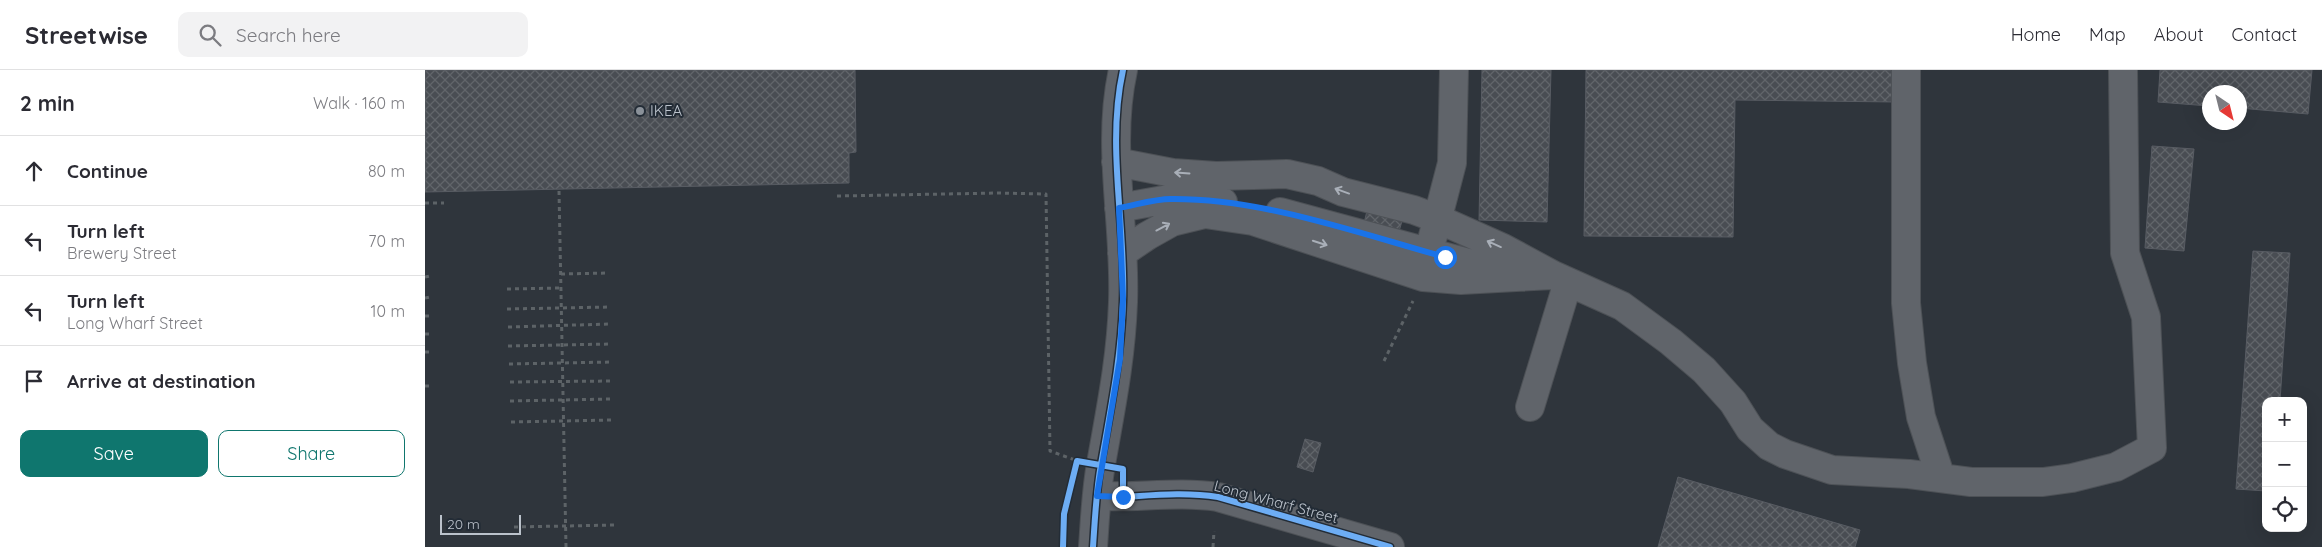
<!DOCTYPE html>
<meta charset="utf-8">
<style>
body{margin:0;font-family:Quicksand,sans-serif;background:#f2f2f3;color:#2b2b33}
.controls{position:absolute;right:15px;bottom:15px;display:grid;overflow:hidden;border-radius:10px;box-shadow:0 5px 20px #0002}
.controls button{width:45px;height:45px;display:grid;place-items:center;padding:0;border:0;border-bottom:1px solid #e1e1e2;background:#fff;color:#2b2b33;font:25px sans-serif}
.compass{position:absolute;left:1777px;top:15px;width:45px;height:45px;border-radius:50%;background:#fff;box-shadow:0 5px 20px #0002;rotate:145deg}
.scale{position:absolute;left:15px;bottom:12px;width:81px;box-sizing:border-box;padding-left:5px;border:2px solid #bbc2cb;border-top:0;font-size:14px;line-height:18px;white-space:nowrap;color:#bbc2cb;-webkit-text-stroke:4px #232c36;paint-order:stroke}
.stop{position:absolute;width:15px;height:15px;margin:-11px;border:4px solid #1a73e8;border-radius:50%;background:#fff}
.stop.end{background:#1a73e8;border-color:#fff;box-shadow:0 1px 5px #0008}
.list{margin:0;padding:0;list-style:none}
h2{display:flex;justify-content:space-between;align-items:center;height:65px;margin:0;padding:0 20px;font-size:21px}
h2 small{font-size:16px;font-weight:400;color:#7c7c81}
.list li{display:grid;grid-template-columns:32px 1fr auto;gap:15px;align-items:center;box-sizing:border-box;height:70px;padding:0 20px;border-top:1px solid #e1e1e2}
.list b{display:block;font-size:19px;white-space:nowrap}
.list p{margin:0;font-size:16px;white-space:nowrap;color:#7c7c81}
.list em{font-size:16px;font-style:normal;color:#7c7c81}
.actions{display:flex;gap:10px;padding:15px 20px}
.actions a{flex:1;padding:11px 0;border:1px solid #0f766e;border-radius:10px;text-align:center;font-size:18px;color:#0f766e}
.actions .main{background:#0f766e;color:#fff}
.icon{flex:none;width:28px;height:28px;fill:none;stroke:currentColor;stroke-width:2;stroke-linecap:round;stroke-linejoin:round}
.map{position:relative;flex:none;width:1897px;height:477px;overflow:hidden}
header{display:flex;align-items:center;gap:30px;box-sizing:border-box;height:70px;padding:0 25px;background:#fff;border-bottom:1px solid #e1e1e2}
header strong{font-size:24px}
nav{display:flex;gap:28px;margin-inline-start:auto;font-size:18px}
.search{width:350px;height:45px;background:#f2f2f3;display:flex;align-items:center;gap:12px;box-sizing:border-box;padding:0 18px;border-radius:10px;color:#7c7c81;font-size:19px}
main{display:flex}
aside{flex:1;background:#fff}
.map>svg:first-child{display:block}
.building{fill:url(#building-cross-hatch);stroke:#585c63}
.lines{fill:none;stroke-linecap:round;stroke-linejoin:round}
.minor-casing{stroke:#4d5156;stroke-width:30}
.path{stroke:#5d6367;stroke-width:3;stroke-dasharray:4 4;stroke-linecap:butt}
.minor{stroke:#60646a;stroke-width:28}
.cycleway-casing{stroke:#232c36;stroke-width:9}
.cycleway{stroke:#6dadf4;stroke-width:6}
.oneway{stroke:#a9afb8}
.route{stroke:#1a73e8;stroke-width:6}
.poi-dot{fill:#8a9199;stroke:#232c36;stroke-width:2}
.labels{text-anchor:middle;stroke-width:4;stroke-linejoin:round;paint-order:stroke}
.poi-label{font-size:15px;fill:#bbc2cb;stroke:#232c36;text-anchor:start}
.street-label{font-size:15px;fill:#bbc2cb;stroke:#232c36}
</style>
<header>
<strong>Streetwise</strong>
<div class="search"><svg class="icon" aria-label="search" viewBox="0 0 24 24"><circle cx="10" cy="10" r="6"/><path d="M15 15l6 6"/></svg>Search here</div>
<nav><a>Home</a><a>Map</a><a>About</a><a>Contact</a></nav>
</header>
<main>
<aside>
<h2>2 min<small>Walk · 160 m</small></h2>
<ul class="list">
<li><svg class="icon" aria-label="ahead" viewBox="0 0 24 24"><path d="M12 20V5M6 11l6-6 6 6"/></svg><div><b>Continue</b></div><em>80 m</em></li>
<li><svg class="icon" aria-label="left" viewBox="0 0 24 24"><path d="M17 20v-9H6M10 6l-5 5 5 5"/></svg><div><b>Turn left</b><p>Brewery Street</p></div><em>70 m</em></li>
<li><svg class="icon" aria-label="left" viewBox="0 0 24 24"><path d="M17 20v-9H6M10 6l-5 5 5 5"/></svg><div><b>Turn left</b><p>Long Wharf Street</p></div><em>10 m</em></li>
<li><svg class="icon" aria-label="arrive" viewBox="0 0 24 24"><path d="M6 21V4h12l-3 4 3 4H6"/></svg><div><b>Arrive at destination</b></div></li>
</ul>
<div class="actions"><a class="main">Save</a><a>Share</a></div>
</aside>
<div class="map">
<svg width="1897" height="477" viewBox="0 0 1897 477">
<defs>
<pattern id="building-cross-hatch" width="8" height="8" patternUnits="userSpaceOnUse" patternTransform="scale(1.25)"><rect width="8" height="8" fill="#494d53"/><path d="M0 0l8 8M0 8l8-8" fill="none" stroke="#61656a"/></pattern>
</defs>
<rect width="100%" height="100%" fill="#2f353c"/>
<!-- building -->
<path class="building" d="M0 0H430L431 82 424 83V113L0 122Z
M1057 0H1126L1122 152 1054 150Z
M1161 0H1470V32L1310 30 1308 167 1159 166Z
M1735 0H1887L1883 44 1814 38V22H1784V36L1733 32Z
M1727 76 1769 79 1759 181 1720 178Z
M942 141 977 151 973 165 938 157Z
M1828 181 1865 183 1855 331H1841V421L1811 419Z
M880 369 896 373 888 402 872 397Z
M1253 407 1435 460 1430 477H1233Z"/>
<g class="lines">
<!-- minor casing -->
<g class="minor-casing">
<path id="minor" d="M1481 0V233L1487 293 1496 347 1516 408
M691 92 748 103 791 106 862 104 893 111 918 122 989 140 1013 149 1078 178 1128 205 1197 236 1246 272 1279 300 1308 332 1325 359 1344 376 1360 384 1407 400 1484 404 1546 412H1618L1647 408 1691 397 1727 378 1721 247 1700 183 1698 0
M694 138 744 129 798 132
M855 142 1047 194 1070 197
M1008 166 1027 93 1029 0
M697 183 722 166 747 152 780 144 828 151 998 207 1036 210 1128 205
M1105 337 1143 212
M672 426C713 428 753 421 793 427L965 477
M668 477C670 449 671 421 676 394 686 337 696 289 698 232 701 154 681 77 698 0"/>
</g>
<!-- path -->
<path class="path" d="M134 121 141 477
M412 126 574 123 621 124 625 381 650 390
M0 133H19
M136 204 184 203
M0 207 5 206
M82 219 136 218
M0 228 5 227
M82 239 185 237
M0 246H5
M83 257 185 254
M0 264H6
M83 276 186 274
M0 282H6
M959 291 988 231
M84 294 187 292
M85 312 187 311
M0 316H7
M85 331 187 329
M86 352 188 350
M89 457 191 455
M788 477 789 461"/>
<!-- minor -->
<use href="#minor" class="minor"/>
<!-- cycleway casing -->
<g class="cycleway-casing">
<path id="cycleway" d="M638 477 639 444 652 391 698 399V427C731 425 761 422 793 427L965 477
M668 477C670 449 671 421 676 394 686 337 696 289 698 232 701 154 681 77 698 0"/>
</g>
<!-- cycleway -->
<use href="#cycleway" class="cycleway"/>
</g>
<!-- one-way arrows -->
<defs><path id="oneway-shaft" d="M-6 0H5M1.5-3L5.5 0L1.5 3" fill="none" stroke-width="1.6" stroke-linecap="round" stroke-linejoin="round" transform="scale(1.25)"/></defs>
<g class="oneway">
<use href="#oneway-shaft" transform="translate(757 103) rotate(-176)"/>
<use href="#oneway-shaft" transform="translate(917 121) rotate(-160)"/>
<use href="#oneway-shaft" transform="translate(738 157) rotate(-28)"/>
<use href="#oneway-shaft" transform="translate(895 173) rotate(18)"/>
<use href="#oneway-shaft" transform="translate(1069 174) rotate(-156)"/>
</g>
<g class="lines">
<!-- route -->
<path class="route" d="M698 427 672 426 695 289 698 229 694 138C711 135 729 129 746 129 836 128 933 163 1020 187"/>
</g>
<!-- markers -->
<circle class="poi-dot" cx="215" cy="41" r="5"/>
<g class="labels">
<!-- poi labels -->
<g class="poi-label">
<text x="225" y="46">IKEA</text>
</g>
<!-- street labels -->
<g class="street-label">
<text transform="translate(851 432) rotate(15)" y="5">Long Wharf Street</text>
</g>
</g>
</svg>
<div class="controls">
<button>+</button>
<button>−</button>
<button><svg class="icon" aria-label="locate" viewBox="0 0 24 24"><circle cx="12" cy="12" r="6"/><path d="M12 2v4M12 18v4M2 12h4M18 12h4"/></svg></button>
</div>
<svg class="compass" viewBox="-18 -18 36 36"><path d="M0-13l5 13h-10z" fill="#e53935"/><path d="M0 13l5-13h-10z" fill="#7c7c81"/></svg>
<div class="scale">20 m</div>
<div class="stop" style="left:1020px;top:187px"></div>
<div class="stop end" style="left:698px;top:427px"></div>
</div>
</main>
